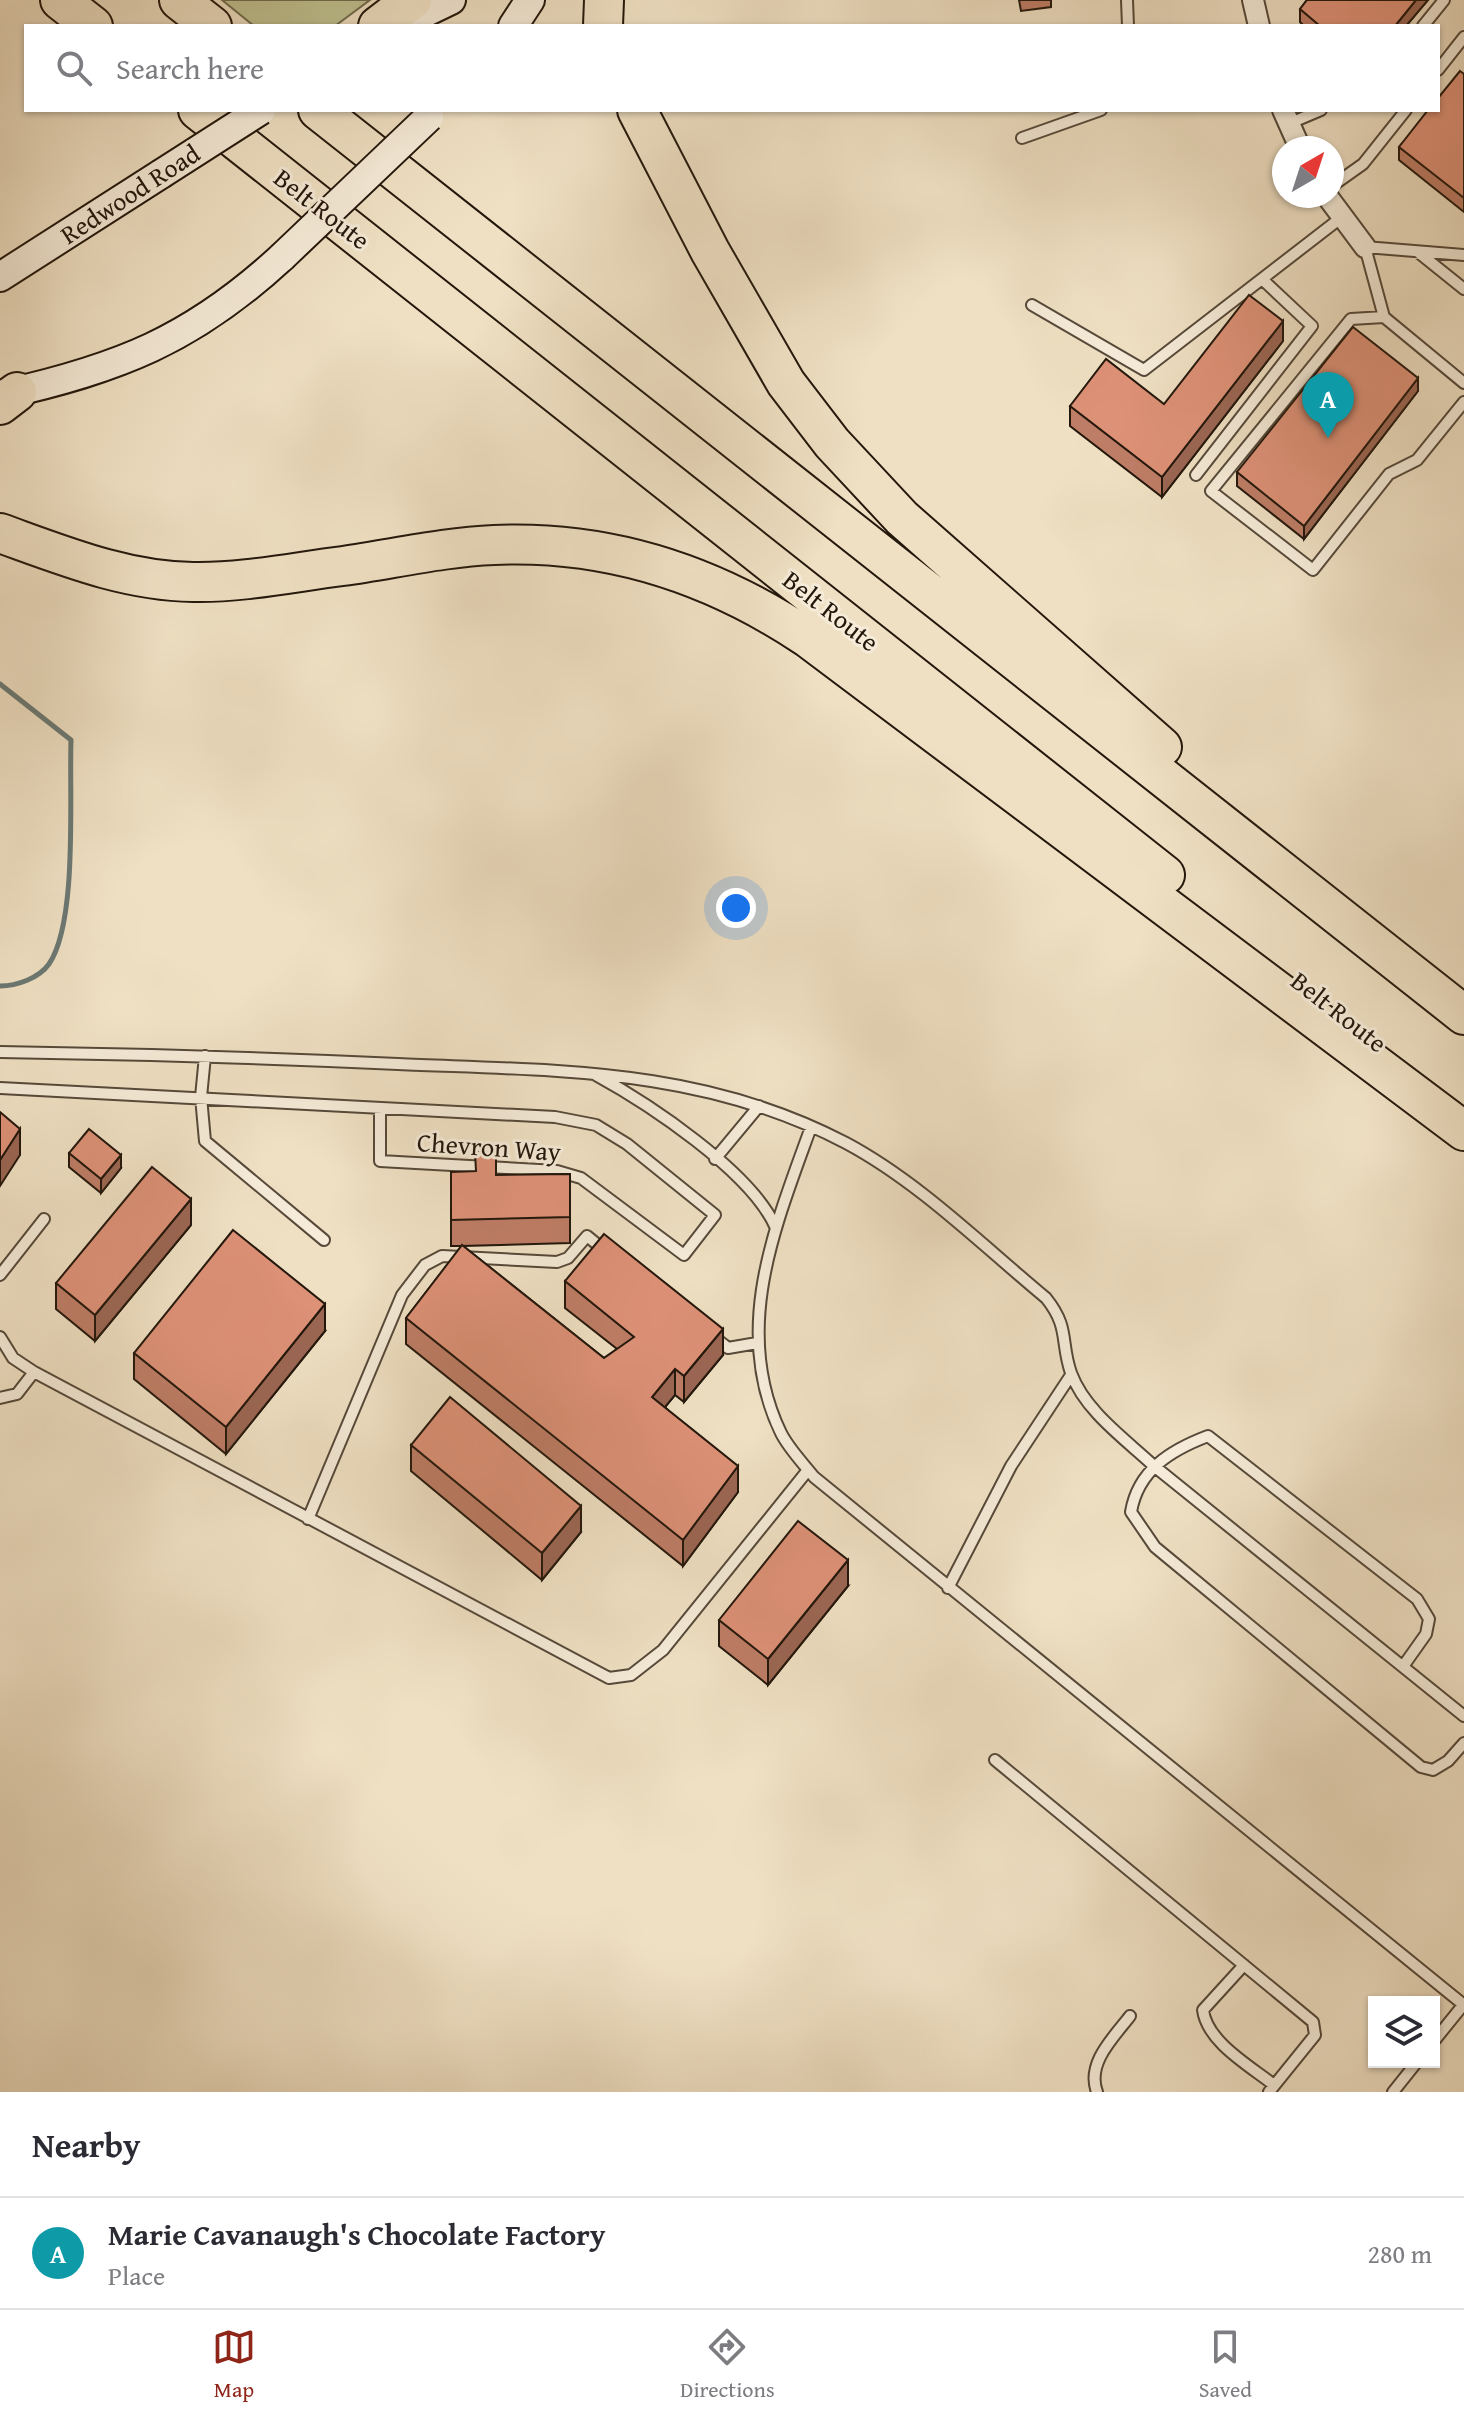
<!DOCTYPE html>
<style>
body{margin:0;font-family:"Gentium Book Plus",serif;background:#f2f2f3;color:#2b2b33}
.controls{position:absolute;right:24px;bottom:24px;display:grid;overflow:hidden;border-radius:0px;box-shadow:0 2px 6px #0004}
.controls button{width:72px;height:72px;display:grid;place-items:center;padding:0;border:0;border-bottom:2px solid #e1e1e2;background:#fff;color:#2b2b33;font:40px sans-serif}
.compass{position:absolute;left:1272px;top:136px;width:72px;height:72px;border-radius:50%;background:#fff;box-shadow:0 2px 6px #0004;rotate:39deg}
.you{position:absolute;left:736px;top:908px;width:28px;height:28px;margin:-20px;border:6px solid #fff;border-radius:50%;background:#1a73e8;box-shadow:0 0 0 12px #1a73e833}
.badge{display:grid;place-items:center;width:52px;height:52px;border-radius:50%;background:#8f2418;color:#fff;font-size:26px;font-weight:700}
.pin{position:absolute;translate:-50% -66px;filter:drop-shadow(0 2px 4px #0008)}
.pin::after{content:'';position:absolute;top:42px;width:28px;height:24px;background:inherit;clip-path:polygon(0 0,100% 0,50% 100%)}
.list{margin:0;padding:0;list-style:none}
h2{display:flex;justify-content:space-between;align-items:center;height:104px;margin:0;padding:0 32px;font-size:34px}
h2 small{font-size:26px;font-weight:400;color:#7c7c81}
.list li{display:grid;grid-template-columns:52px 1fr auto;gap:24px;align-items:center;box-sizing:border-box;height:112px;padding:0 32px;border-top:2px solid #e1e1e2}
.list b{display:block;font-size:30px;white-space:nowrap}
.list p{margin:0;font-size:26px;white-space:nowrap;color:#7c7c81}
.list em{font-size:26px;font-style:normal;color:#7c7c81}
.icon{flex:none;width:44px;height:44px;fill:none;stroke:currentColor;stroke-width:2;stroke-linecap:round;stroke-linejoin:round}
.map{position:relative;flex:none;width:1464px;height:2092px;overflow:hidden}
.search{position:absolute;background:#fff;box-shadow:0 2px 6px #0004;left:24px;right:24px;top:24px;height:88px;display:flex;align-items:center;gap:20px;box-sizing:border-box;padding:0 28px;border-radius:0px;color:#7c7c81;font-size:30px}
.sheet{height:216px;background:#fff}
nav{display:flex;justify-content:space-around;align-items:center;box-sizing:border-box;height:112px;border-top:2px solid #e1e1e2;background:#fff;font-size:22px;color:#7c7c81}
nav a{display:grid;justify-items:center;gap:4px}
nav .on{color:#8f2418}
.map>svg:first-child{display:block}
.green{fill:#bfc190;stroke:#716c4e;stroke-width:2}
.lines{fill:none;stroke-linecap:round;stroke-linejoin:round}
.stream{stroke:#6b7974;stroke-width:5}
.lane-casing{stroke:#56493a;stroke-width:14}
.street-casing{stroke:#56493a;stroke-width:24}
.secondary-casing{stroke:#23170c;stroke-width:32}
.highway-casing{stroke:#23170c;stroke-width:42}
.lane{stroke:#f5ebd8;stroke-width:10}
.street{stroke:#f5ebd8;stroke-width:20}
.secondary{stroke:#f5ebd8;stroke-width:28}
.highway{stroke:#efe0c3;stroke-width:38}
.secondary-bridge-casing{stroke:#23170c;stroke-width:32;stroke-linecap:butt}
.secondary-bridge{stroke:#f5ebd8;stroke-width:28}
.wall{fill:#be7d66;stroke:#23170c;stroke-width:2}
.shaded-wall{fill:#9b6653;stroke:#23170c;stroke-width:2}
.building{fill:#dd9177;stroke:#23170c;stroke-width:2}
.labels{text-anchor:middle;stroke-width:6;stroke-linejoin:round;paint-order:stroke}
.street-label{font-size:26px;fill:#23170c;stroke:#f5ebd8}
</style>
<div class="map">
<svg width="1464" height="2092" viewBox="0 0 1464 2092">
<rect width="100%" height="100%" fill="#efe0c3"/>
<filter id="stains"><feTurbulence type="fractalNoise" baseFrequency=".0025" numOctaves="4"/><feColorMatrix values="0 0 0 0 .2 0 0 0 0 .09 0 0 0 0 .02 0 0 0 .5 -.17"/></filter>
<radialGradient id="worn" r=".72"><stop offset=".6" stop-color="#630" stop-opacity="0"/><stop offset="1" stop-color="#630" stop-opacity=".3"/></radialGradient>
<!-- green -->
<path class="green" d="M222 0H370L335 26H254Z"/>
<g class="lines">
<!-- stream -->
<path class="stream" d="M0 684 71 740C69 795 78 921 49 964 39 978 17 986 0 986"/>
<!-- lane casing -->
<g class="lane-casing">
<path id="lane" d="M1127 0 1128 26
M1423 26 1444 0
M1438 70 1464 37
M1288 124 1321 110
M1022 138 1101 110
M1332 186 1363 164 1406 110
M1418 252 1464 289
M1464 255 1365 247 1384 317 1464 383
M1032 305 1144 370 1342 217
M1384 317 1351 319 1211 491 1313 570 1389 474 1417 460 1464 402
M1196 475 1312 326 1262 279
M0 1052C133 1054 266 1058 398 1064 557 1071 701 1067 846 1143 919 1182 982 1245 1046 1298 1070 1328 1060 1341 1071 1373 1085 1411 1125 1439 1154 1466L1464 1716
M205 1056 201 1097 205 1141 324 1240
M596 1075C649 1104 750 1171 775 1226
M0 1088 555 1117 596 1125 627 1144 715 1215 684 1255 581 1178 557 1171 380 1161V1109
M811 1127C775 1227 731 1330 781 1433 789 1449 803 1463 814 1477L1464 2005
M715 1159 759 1106
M0 1275 44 1219
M0 1337 13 1358 34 1372 609 1678 631 1675 663 1650 808 1470
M714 1337 728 1348 757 1343
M0 1398 17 1394 34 1372
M308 1519 402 1295 425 1265 442 1256 557 1262 568 1258 587 1236 604 1250
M948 1588 1011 1466 1071 1375
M1404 1665 1426 1634 1429 1619 1417 1599 1208 1436C1171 1450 1138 1470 1131 1512L1155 1547 1421 1767 1433 1770 1448 1761 1464 1743
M995 1760 1313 2022 1315 2035 1269 2092
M1244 1965 1203 2010C1207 2042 1250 2066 1274 2085
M1434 2041 1464 2004
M1097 2092C1086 2063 1114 2037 1130 2016
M1393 2092 1417 2062"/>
</g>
<!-- street casing -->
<g class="street-casing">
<path id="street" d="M1253 0 1259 26
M1283 110 1300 148
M1327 196 1365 247"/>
</g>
<!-- secondary casing -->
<g class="secondary-casing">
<path id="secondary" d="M397 26 451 0
M513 26 530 0
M0 277 161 174
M0 395C118 369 192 340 282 257"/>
</g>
<!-- highway casing -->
<g class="highway-casing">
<path id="highway" d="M60 0 93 26
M179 0 212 26
M378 26 412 0
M603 26 604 0
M198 110 1165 875
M318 110 1464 1015
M637 110 710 251 786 383 832 443 902 518 1162 747
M0 405 17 392
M0 533C64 556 125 581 193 582 243 583 294 572 343 566 393 559 444 547 494 545 608 540 714 575 808 638L1464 1131"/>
</g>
<!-- lane -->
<use href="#lane" class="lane"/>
<!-- street -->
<use href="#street" class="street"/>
<!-- secondary -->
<use href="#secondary" class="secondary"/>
<!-- highway -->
<use href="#highway" class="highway"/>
<!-- secondary-bridge casing -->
<g class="secondary-bridge-casing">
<path id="secondary-bridge" d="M161 174 261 110
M282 257 429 117"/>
</g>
<!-- secondary-bridge -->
<use href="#secondary-bridge" class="secondary-bridge"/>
</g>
<!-- wall -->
<path class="wall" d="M1019 0H1051V7L1021 11Z
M1307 0H1428L1406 26H1304L1300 22V9Z
M1464 74V212L1399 160V147Z
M1283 341 1162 497 1070 426V406L1164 404Z
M1418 391 1304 539 1237 486V472Z
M69 1153 121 1168 101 1193 69 1167Z
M451 1172 496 1175 570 1174V1243L463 1246 604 1358 617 1349 565 1308V1281L723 1355 684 1402 675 1395 665 1407 738 1492 683 1566 406 1344V1318L462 1246H451Z
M191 1225 95 1341 56 1309V1283Z
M325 1331 226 1454 134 1379V1353Z
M411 1445 581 1532 542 1580 411 1471Z
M848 1586 768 1685 719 1646V1620Z"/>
<!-- shaded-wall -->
<path class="shaded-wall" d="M1416 0H1428L1406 26H1395Z
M1283 321V341L1162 497V477Z
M1418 378V391L1304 539V526Z
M20 1129V1155L0 1186V1160Z
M121 1155V1168L101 1193V1179Z
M191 1199V1225L95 1341V1315Z
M325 1304V1331L226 1454V1427Z
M723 1329V1355L684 1402V1376Z
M675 1369V1395L652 1423V1397Z
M738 1466V1492L683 1566V1540Z
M581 1506V1532L542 1580V1553Z
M848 1560V1586L768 1685V1659Z"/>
<!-- building -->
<path class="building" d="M1307 0H1416L1395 26H1320L1300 9Z
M1460 71 1464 74V198L1399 147 1428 110H1438V98Z
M1249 295 1283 321 1162 477 1070 406 1106 359 1164 404Z
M1353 327 1418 378 1304 526 1237 472Z
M0 1112 20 1129 0 1160Z
M89 1129 121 1155 101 1179 69 1153Z
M475 1152H496V1175L570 1174V1217L451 1220V1172L476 1171Z
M152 1167 191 1199 95 1315 56 1283Z
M233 1230 325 1304 226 1427 134 1353Z
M604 1234 723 1329 684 1376 675 1369 652 1397 738 1466 683 1540 406 1318 462 1245 604 1358 634 1337 565 1281Z
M450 1397 581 1506 542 1553 411 1445Z
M798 1521 848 1560 768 1659 719 1620Z"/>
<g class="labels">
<!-- street labels -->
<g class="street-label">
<text transform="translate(130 194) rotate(-33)" y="9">Redwood Road</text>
<text transform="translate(322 209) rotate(38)" y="9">Belt Route</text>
<text transform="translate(831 611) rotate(38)" y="9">Belt Route</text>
<text transform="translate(1339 1012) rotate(38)" y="9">Belt Route</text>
<text transform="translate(489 1147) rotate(4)" y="9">Chevron Way</text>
</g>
</g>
<rect width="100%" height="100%" filter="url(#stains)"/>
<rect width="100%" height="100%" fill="url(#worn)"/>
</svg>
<div class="controls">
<button><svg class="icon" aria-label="layers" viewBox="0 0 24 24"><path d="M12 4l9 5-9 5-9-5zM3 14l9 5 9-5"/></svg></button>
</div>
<svg class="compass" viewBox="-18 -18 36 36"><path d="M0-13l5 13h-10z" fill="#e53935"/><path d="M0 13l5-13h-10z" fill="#7c7c81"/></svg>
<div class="you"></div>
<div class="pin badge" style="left:1328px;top:438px;background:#0f9aa8">A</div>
<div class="search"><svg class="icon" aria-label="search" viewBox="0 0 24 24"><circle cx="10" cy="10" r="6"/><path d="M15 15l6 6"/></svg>Search here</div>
</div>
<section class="sheet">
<h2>Nearby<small></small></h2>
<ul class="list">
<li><span class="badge" style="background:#0f9aa8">A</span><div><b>Marie Cavanaugh's Chocolate Factory</b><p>Place</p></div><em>280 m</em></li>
</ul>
</section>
<nav>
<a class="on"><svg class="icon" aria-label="map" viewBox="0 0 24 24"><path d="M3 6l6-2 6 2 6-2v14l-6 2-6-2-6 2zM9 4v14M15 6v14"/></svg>Map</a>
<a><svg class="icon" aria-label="directions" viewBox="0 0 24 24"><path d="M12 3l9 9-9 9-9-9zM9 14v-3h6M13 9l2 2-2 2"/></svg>Directions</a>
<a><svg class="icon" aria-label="saved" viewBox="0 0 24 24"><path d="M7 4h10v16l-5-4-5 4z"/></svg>Saved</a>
</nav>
